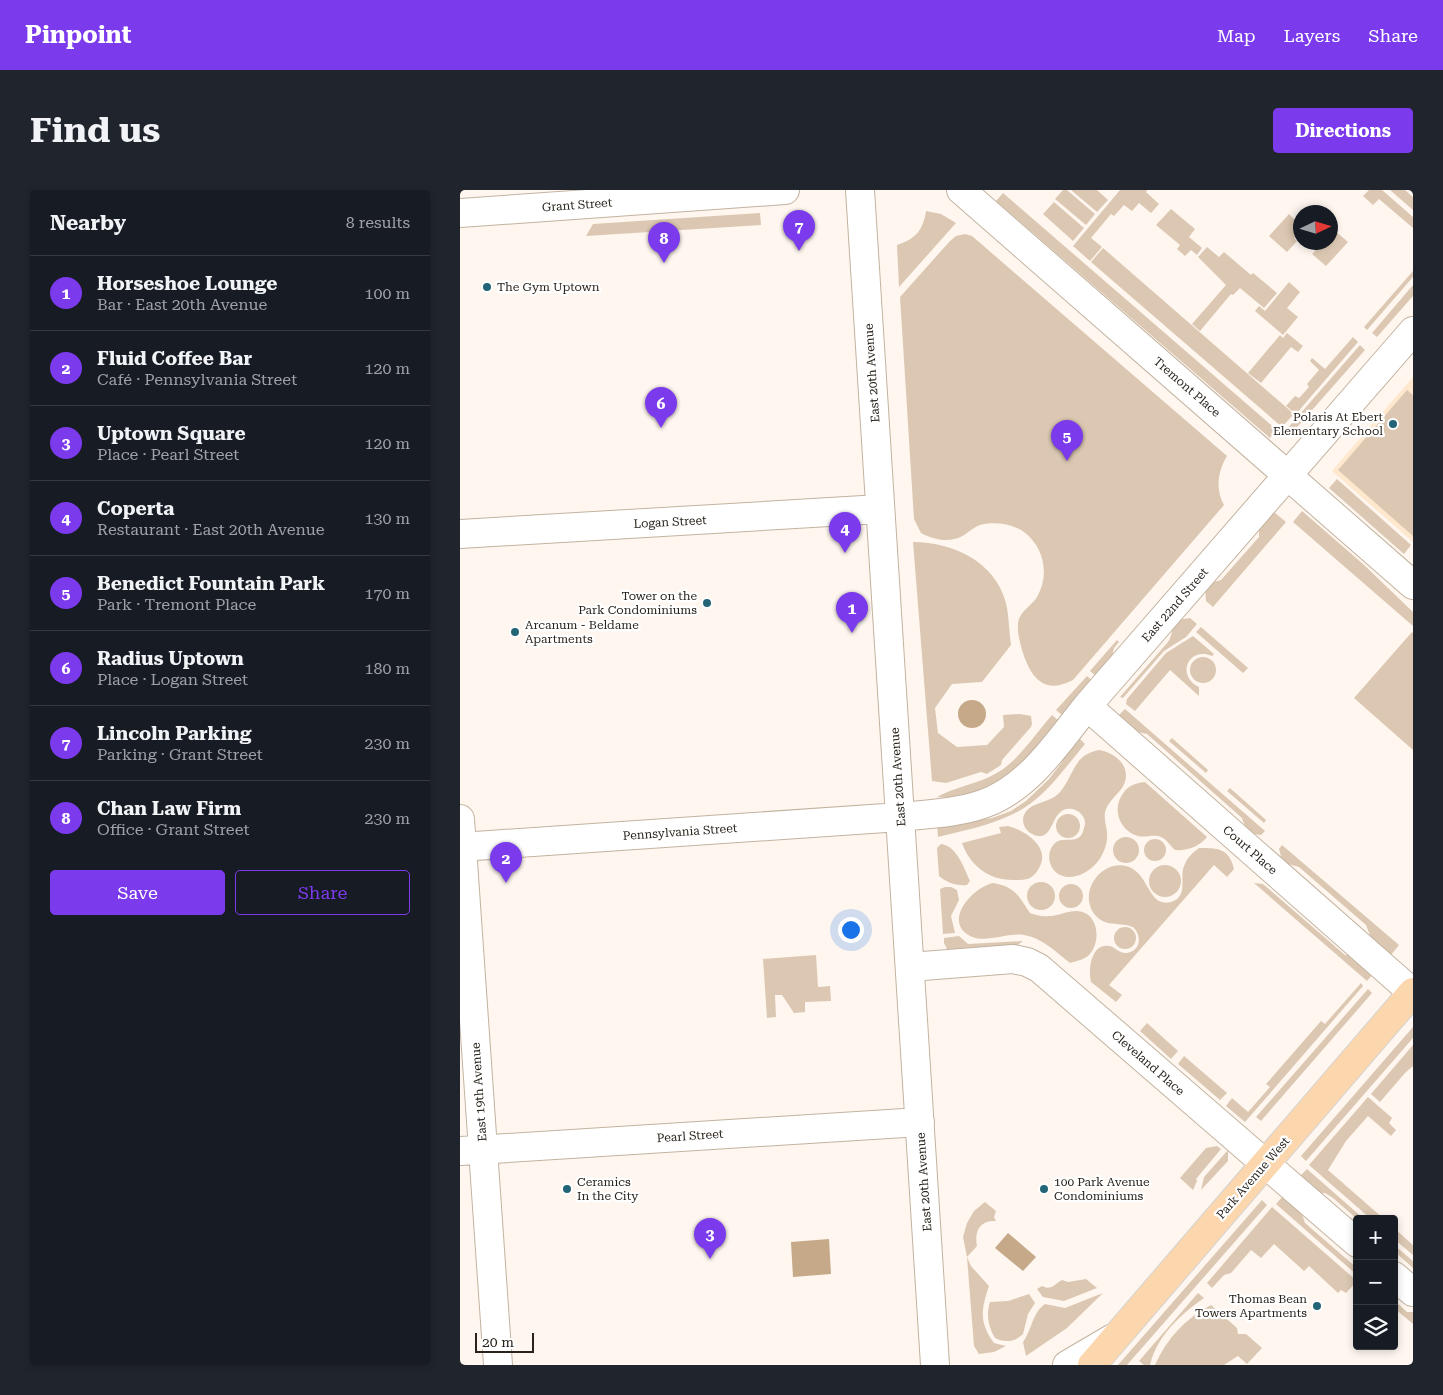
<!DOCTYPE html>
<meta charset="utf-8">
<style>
body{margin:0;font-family:"Roboto Serif",serif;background:#20242c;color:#f1f3f6}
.controls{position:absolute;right:15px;bottom:15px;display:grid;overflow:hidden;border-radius:5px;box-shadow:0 2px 8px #0003}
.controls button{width:45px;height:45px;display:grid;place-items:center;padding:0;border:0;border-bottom:1px solid #363941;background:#171b24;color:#f1f3f6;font:25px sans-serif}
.compass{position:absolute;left:833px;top:15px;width:45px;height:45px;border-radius:50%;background:#171b24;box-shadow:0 2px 8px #0003;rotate:86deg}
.scale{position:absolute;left:15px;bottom:12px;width:59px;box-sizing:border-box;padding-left:5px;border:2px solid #29231c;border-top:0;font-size:14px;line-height:18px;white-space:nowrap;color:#29231c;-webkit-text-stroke:4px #fff;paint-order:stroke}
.you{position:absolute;left:390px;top:739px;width:18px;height:18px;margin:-12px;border:4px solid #fff;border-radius:50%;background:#1a73e8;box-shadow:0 0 0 8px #1a73e833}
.badge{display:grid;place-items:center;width:32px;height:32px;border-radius:50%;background:#7c3aed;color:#fff;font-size:16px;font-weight:700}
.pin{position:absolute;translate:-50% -41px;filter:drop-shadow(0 1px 2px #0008)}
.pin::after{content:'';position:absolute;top:26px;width:18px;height:15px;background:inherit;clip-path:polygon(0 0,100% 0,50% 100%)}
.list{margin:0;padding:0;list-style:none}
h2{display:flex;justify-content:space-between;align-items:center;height:65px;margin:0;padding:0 20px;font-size:21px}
h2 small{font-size:16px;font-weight:400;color:#9ea1a6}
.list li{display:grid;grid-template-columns:32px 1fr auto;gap:15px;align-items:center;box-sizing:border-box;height:75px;padding:0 20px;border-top:1px solid #363941}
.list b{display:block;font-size:19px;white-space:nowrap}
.list p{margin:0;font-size:16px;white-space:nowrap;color:#9ea1a6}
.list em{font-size:16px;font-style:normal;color:#9ea1a6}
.actions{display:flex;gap:10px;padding:15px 20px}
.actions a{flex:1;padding:11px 0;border:1px solid #7c3aed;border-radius:5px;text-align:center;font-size:18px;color:#7c3aed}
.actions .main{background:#7c3aed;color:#fff}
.icon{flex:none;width:28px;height:28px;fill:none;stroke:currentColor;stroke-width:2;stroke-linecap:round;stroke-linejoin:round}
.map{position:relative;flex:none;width:953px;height:1175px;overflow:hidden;border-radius:5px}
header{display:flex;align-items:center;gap:30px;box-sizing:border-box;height:70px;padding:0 25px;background:#7c3aed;color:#fff}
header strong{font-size:24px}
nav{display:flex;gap:28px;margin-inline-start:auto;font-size:18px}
.intro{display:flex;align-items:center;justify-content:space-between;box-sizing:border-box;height:120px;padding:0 30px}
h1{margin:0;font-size:35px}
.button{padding:12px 22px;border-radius:5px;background:#7c3aed;color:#fff;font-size:18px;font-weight:700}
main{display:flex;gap:30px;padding:0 30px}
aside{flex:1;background:#171b24;border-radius:5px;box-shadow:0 2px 8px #0003}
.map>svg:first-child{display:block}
.built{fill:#ffe8ce}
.green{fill:#dcc8b2}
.water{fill:#c6a989}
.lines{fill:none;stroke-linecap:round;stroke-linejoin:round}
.minor-casing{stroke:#c3b3a0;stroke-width:30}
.major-casing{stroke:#d4d3d2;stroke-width:30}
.minor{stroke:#fff;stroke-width:28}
.major{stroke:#fcd7ad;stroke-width:28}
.poi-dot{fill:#226577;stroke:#fff;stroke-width:2}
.labels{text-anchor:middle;stroke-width:4.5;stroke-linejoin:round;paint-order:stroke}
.street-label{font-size:12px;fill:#29231c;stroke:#fff}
.poi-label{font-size:12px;fill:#29231c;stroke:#fff;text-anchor:start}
</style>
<header>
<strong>Pinpoint</strong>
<nav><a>Map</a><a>Layers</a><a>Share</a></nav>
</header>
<div class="intro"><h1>Find us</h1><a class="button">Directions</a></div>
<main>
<aside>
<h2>Nearby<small>8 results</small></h2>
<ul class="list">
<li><span class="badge">1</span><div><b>Horseshoe Lounge</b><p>Bar · East 20th Avenue</p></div><em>100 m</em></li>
<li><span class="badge">2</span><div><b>Fluid Coffee Bar</b><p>Café · Pennsylvania Street</p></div><em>120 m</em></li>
<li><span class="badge">3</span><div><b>Uptown Square</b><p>Place · Pearl Street</p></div><em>120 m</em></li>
<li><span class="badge">4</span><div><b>Coperta</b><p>Restaurant · East 20th Avenue</p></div><em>130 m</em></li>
<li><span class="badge">5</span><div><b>Benedict Fountain Park</b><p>Park · Tremont Place</p></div><em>170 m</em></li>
<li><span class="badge">6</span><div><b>Radius Uptown</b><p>Place · Logan Street</p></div><em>180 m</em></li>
<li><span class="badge">7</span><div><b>Lincoln Parking</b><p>Parking · Grant Street</p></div><em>230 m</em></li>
<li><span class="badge">8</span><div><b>Chan Law Firm</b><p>Office · Grant Street</p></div><em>230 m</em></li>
</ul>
<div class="actions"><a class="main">Save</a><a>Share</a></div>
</aside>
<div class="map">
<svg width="953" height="1175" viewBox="0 0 953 1175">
<rect width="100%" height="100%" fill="#fef6ef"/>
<!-- built -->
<path class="built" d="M953 187V352L872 281Z"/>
<!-- green -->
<path class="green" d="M603 0H607L635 24 626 35 595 9Z
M611 0H637L648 10 637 22Z
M660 0H687L686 2 699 14 691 23 679 13 672 21 664 15 654 26 651 24 631 48 642 57 630 71 613 56Z
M909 0H922L953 27V38L919 9 913 15 903 6Z
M930 0H945L953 7V20Z
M543 3 817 240 810 248 536 11Z
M594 12 624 38 613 51 583 24Z
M711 19 735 39 729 47 742 58 737 65 731 60 725 66 717 59 720 55 696 35Z
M466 21 481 24 496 33 439 97 437 55C456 49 463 40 466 21Z
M300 23 301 35 126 46 133 34Z
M829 24 840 35 841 40 834 48 837 51 827 62 809 46Z
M874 40 888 52 866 76 852 64 862 53 871 52V43Z
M505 44 512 46 519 52 767 266C758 281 755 299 764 315L613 490C583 506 570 486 562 460 560 451 557 443 558 434 559 421 571 417 577 407 590 385 584 357 564 342 553 334 534 331 520 335 511 338 504 348 494 349 483 352 471 348 461 343L454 329 440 107 490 51 496 46Z
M747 57 759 67 764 62 791 85 793 83 817 103 804 118 780 98 773 105 771 104 740 141 732 134 766 95 738 67Z
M643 58 834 224 822 237 631 72Z
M953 81V87L907 140 904 137Z
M829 92 840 102 827 118 838 127 823 145 795 121 799 116 805 121Z
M953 95V106L917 147 912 143Z
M827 143 843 156 838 162 831 157 801 193 788 183 820 145 823 148Z
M893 147 898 152 836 224 826 216 835 206 839 208 849 197 847 194 859 180 850 171 852 168 865 179Z
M900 155 905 160 831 244 826 240Z
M947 200 953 205V346L878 280Z
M877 289 951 355 944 364 869 298Z
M842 321 903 374 953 422V436L833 332Z
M814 322 826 332 753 417 746 411 745 398 750 393 761 390 799 347V339Z
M453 352C492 352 535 371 546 413 549 426 549 441 551 455L522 492 492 494 475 518 478 543 497 557 527 555 544 537 543 525 560 524 571 526 572 534 571 537 542 570 541 575 527 584 521 582 486 593 472 591Z
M730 428 737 434 726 447 704 461 663 508 660 507 708 452C713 445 711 437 717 430Z
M741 437 788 478 783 483 736 442Z
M952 442 953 443V560L894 508Z
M733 446 754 464 752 466C729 456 715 485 739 497V506L710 480 675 521 666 514 667 509 706 463Z
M657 450 659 452 654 458 651 471 637 487 630 481Z
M730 480a13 13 0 1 1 26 0a13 13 0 1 1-26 0Z
M627 486 634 492 603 526 596 520Z
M665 519 805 641 801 645C788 644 786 640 782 628L687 544 674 541 657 527Z
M592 525 599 531C570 565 550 595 503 605 494 607 486 608 477 607 495 597 517 594 535 584 557 573 576 543 592 525Z
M617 546 625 554C603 580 583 611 551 625 528 636 502 641 478 647L477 633 515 625 525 629 532 628 551 621 566 611 589 589 602 572 603 564Z
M712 548 748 580 746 583 709 551Z
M639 560C657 563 674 579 662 598 657 605 650 610 646 619 643 627 646 634 647 642 649 663 632 686 609 687 592 687 583 667 594 654 603 644 620 658 624 638 626 633 625 628 621 624 618 620 612 618 607 619 590 621 594 655 572 644 565 640 563 635 563 628 568 610 589 615 600 602 615 584 613 565 639 560Z
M685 592 747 647C739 657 727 661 715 660 710 656 708 650 701 647 693 644 686 648 678 646 660 641 652 620 662 605 667 596 675 593 685 592Z
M770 598 806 630 804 633 767 601Z
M596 636a12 12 0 1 1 24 0a12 12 0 1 1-24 0Z
M548 636C564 640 590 656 580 676 578 681 575 685 570 688 566 690 559 690 555 690 530 691 510 676 502 653L541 643 539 637Z
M653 660a13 13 0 1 1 26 0a13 13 0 1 1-26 0Z
M684 660a11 11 0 1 1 22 0a11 11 0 1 1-22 0Z
M481 654C497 656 504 678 510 691L507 695C497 696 487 693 479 686L477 658Z
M822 655 939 755 931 765 911 748 906 735 839 677 828 674 822 670 819 659Z
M739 658C758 658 769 658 774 679L767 687 754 675 649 795 662 805 656 812 631 792C628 780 631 753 649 756 656 757 659 764 667 763 681 761 682 745 673 737 660 732 647 737 637 727 616 706 639 670 666 676 690 682 687 718 711 712 729 707 719 688 724 676 727 668 732 663 739 658Z
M689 691a16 16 0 1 1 32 0a16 16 0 1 1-32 0Z
M567 706a14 14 0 1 1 28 0a14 14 0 1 1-28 0Z
M533 693C555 697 558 705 570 723 576 725 582 727 589 726 601 726 615 716 627 724 640 733 639 756 628 766 623 770 616 771 610 773 596 762 582 748 564 745 547 742 526 754 510 746 483 732 511 698 533 693Z
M794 693 803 694 885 765H893L913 784 907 791Z
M599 706a12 12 0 1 1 24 0a12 12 0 1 1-24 0Z
M485 697H491L497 700 499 710 491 726 495 743 483 744 480 699Z
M654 748a11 11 0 1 1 22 0a11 11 0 1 1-22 0Z
M499 746 508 754 563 751 555 757 488 761 484 753V748Z
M356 765 358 797 370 796 371 811 345 812V822L334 823 322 805H315L316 827 307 828 303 769Z
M901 793 903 796 785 932 766 916 772 908 788 922 810 897 806 894 861 831 865 834Z
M908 799 912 803 801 931 796 927Z
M687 833 718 861 711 869 680 841Z
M953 837V848L846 971 841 966Z
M953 855V876L945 883 920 912 911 904Z
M724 866 767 903 760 910 718 874Z
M908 907 932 928 929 933 936 940 931 946 908 926 886 951 868 980 924 1029H911L849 975Z
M757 956 761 959 736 989 737 991 733 1000 720 988 746 958Z
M768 960V971L741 1000 744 987Z
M847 979 904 1029H897L873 1008 865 1003H860L840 986Z
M823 1006 840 1018 845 1033 897 1078V1085L816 1014Z
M802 1010 807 1015 667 1175H658Z
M525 1012 536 1021 534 1027 536 1031C520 1030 514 1041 517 1056L507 1067 511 1076 529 1096C521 1120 519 1132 534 1153L546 1156 534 1162 519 1164 514 1156 507 1067 503 1047 507 1033 514 1021Z
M812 1017 897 1091 886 1103 881 1100 878 1103 849 1076 844 1081 814 1054 801 1068 791 1060 771 1083 764 1085 752 1098 747 1093Z
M934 1038 953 1055V1065L934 1049Z
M934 1055 953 1071V1078L934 1061Z
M626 1089 637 1098 604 1111 583 1107 577 1099 582 1096C592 1101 594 1094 602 1090L608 1092Z
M643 1103 607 1138 566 1166 563 1152C572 1140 572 1123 585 1114L605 1118Z
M738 1103 744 1108C720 1125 697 1146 690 1175H684L679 1171Z
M569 1104 575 1113 568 1124 563 1144C555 1152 544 1153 535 1148 528 1137 526 1124 530 1112L548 1111Z
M934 1110 947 1122H953V1134L934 1118Z
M751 1115 777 1138 778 1144H786L802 1158 787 1174 778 1166 764 1175H695C707 1148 725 1129 751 1115Z"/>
<!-- water -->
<path class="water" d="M498 524a14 14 0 1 1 28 0a14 14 0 1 1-28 0Z
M548 1043 576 1067 563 1081 535 1058Z
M369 1049 371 1084 333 1087 331 1052Z"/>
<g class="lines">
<!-- minor casing -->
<g class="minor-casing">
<path id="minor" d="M400 0 475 1175
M501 0 953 395
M0 23 325 0
M0 344 420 319
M627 516 953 803
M0 629 38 1175
M0 657 440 627C468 624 497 623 523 614 569 598 598 552 627 516L953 141
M450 777 553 769 567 772 579 778 897 1053
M0 961 460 932
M934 1086 953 1102
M607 1175 653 1148"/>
</g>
<!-- major casing -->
<g class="major-casing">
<path id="major" d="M632 1175 953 802"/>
</g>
<!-- minor -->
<use href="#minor" class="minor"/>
<!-- major -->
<use href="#major" class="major"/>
</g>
<!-- markers -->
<g class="poi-dot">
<circle cx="27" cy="97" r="5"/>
<circle cx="933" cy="234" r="5"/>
<circle cx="247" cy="413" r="5"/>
<circle cx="55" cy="442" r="5"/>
<circle cx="107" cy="999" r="5"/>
<circle cx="584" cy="999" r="5"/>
<circle cx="857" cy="1116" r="5"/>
</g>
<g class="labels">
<!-- street labels -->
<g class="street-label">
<text transform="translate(117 15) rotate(-4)" y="4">Grant Street</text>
<text transform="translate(412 183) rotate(-94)" y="4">East 20th Avenue</text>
<text transform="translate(727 197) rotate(41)" y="4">Tremont Place</text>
<text transform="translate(210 332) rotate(-3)" y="4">Logan Street</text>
<text transform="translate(715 415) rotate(-49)" y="4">East 22nd Street</text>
<text transform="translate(438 587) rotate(-94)" y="4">East 20th Avenue</text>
<text transform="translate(220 642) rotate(-4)" y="4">Pennsylvania Street</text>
<text transform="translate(790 660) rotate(41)" y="4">Court Place</text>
<text transform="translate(688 873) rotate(41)" y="4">Cleveland Place</text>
<text transform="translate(19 902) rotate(-94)" y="4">East 19th Avenue</text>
<text transform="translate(230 946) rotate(-4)" y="4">Pearl Street</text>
<text transform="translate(793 988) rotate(-49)" y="4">Park Avenue West</text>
<text transform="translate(464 992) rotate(-94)" y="4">East 20th Avenue</text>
</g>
<!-- poi labels -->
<g class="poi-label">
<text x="37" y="101">The Gym Uptown</text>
<text x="923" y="231" text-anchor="end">Polaris At Ebert<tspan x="923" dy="14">Elementary School</tspan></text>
<text x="237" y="410" text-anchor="end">Tower on the<tspan x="237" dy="14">Park Condominiums</tspan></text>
<text x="65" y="439">Arcanum - Beldame<tspan x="65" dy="14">Apartments</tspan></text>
<text x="117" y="996">Ceramics<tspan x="117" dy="14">In the City</tspan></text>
<text x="594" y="996">100 Park Avenue<tspan x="594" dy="14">Condominiums</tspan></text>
<text x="847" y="1113" text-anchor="end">Thomas Bean<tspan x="847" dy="14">Towers Apartments</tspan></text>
</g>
</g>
</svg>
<div class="controls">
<button>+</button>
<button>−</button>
<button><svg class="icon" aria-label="layers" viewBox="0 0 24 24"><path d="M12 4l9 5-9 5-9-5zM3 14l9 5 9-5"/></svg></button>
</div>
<svg class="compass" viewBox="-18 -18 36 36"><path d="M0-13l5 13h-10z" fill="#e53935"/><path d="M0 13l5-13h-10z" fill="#9ea1a6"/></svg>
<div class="scale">20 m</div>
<div class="you"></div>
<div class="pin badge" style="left:392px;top:443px">1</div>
<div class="pin badge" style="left:46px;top:693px">2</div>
<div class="pin badge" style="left:250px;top:1069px">3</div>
<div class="pin badge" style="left:385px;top:363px">4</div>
<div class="pin badge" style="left:607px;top:271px">5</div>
<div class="pin badge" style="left:201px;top:238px">6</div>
<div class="pin badge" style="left:339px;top:61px">7</div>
<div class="pin badge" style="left:204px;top:73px">8</div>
</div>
</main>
